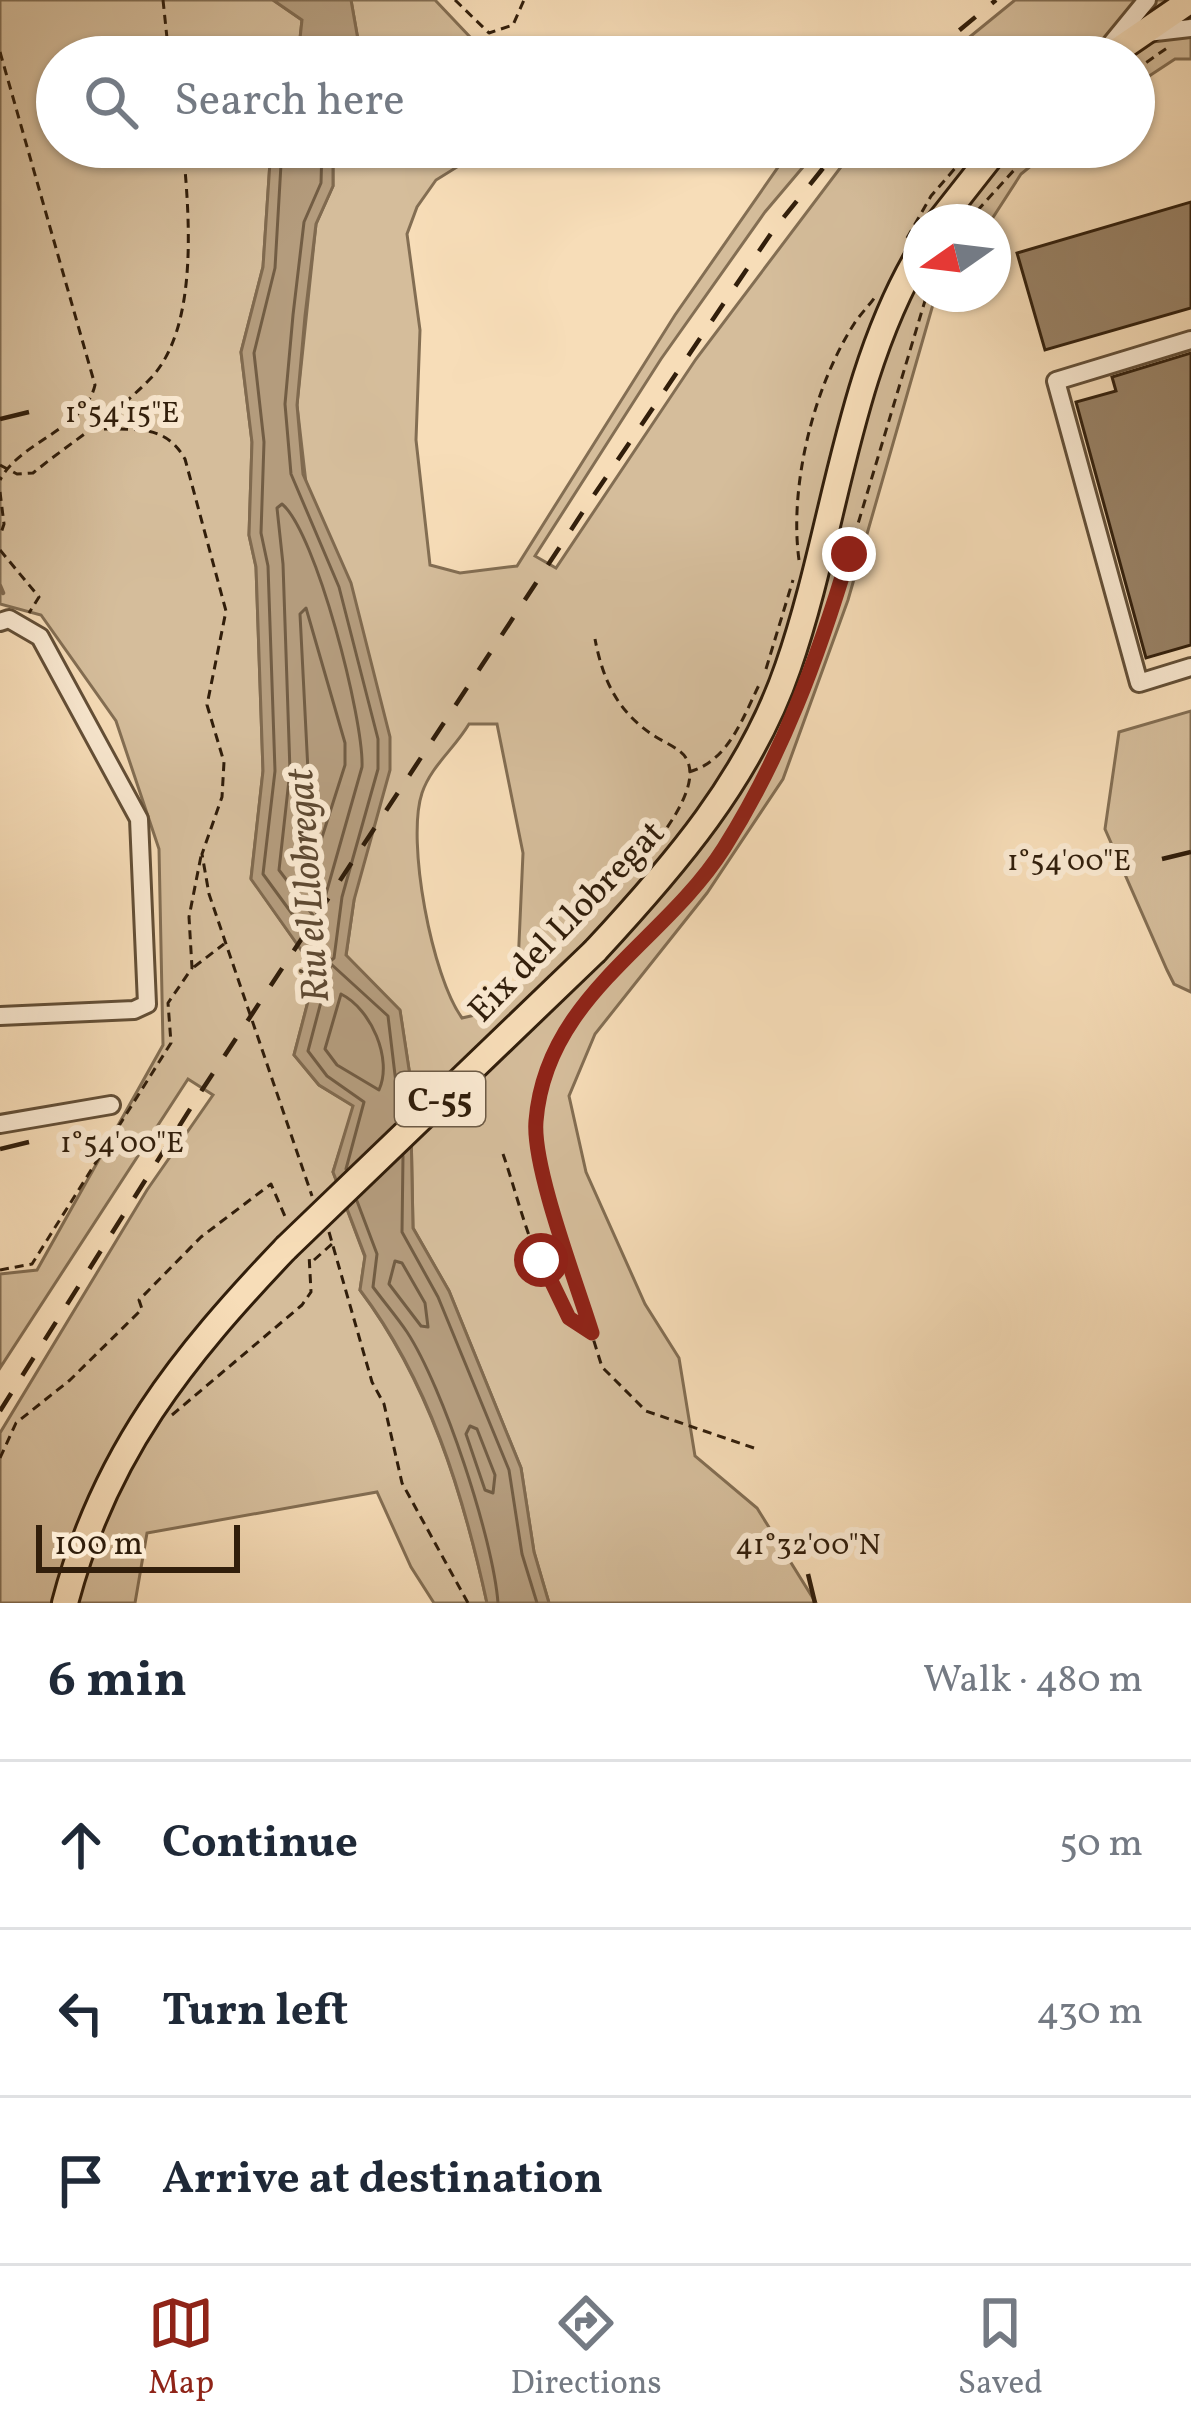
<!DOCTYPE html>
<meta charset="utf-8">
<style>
body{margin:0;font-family:Vollkorn,serif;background:#f6f6f7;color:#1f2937}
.compass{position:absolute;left:903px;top:204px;width:108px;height:108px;border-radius:50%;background:#fff;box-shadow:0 3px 9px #0004;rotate:256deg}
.scale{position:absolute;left:36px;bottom:30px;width:204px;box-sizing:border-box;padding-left:12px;border:6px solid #311e0b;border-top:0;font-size:33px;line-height:42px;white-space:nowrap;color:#311e0b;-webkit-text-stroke:9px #fae9d1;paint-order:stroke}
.stop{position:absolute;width:36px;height:36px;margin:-27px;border:9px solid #8f2418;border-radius:50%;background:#fff}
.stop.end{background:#8f2418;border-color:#fff;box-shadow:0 3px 12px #0008}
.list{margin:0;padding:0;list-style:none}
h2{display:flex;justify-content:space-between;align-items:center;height:156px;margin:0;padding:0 48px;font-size:51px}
h2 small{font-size:39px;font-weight:400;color:#747a83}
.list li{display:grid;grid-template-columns:78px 1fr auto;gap:36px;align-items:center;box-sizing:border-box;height:168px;padding:0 48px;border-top:3px solid #e0e1e3}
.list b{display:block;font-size:45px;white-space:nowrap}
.list em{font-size:39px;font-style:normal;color:#747a83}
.icon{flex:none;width:66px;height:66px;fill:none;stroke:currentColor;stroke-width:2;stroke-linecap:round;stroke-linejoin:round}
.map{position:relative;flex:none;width:1191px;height:1603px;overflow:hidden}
.search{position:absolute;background:#fff;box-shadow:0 3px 9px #0004;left:36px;right:36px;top:36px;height:132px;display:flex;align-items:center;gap:30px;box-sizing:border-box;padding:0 42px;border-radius:66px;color:#747a83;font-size:45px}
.sheet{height:660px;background:#fff}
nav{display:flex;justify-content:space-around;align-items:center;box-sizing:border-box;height:168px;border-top:3px solid #e0e1e3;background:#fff;font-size:33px;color:#747a83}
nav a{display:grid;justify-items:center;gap:6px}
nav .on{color:#8f2418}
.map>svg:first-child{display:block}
.green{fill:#d5bd9b;stroke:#836e53;stroke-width:3;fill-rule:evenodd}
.water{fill:#b49c7d;stroke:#806a4f;stroke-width:3}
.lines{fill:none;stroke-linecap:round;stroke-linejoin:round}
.shore{stroke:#725d44;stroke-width:3}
.stream{stroke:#806a4f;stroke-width:4.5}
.building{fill:#988165;stroke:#311e0b;stroke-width:3}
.minor-casing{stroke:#624e36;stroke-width:22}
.highway-casing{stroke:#311e0b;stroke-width:30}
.path{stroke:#311e0b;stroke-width:3;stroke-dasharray:9 6;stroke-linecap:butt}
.minor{stroke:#fae9d1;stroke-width:16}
.highway{stroke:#f7ddb8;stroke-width:24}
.rail{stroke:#311e0b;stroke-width:4.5;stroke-dasharray:21 21;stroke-linecap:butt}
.highway-bridge-casing{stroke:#311e0b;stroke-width:30;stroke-linecap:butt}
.highway-bridge{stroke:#f7ddb8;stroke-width:24}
.route{stroke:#8f2418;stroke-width:15}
.ticks{fill:none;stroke:#311e0b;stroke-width:4.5}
.labels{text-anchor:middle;stroke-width:12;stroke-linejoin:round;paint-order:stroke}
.shield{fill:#fae9d1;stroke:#6d5b46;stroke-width:3}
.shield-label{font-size:33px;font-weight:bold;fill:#311e0b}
.street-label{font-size:36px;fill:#311e0b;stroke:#fae9d1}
.water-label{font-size:39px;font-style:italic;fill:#5f4a33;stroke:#fae9d1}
.ticks-label{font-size:30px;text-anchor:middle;fill:#311e0b;stroke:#fae9d1;stroke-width:12;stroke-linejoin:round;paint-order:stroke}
</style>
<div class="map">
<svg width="1191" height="1603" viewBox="0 0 1191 1603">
<rect width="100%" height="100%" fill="#f7ddb8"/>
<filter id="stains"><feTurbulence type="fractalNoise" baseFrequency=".00167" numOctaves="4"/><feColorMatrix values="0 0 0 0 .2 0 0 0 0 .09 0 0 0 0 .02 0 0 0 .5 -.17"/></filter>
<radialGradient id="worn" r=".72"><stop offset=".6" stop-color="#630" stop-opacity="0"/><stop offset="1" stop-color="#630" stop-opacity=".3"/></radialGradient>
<!-- green -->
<path class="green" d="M0 0H273L302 20 298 57H57V147H271L263 267 241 352 252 442 249 535 256 567 263 771 251 878 316 971 294 1055 319 1085 354 1106 333 1172 365 1257 360 1290C428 1381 463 1493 487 1603H434L411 1567 377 1492 147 1533 135 1603H0V1433L147 1190 213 1095 188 1079 0 1368V1274L37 1270 163 1045 159 849 116 721 41 615 0 604Z
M351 0H435L489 57H361Z
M1015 0H1191V59H1175L1134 86V57H945Z
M333 147H504L473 157 436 180 417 207 407 234 420 330 416 440 430 565 460 573 517 566 675 315 781 163 797 147H820L765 212 661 359 535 556 556 568 696 359 856 147H1054L1021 174 990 222H921V294H936L848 600 783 779 707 893 595 1034 569 1096 586 1172 645 1304 679 1358 695 1456 757 1508 816 1603H549L534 1552 521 1468 449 1291 413 1228 410 1076 400 1011 346 956 354 900 297 405 316 224 333 186ZM469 724H497L523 853 517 988 484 1013 462 1018C432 977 406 841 422 793 431 766 455 748 469 724Z
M1191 711V992L1174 984 1167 970 1105 829 1119 732Z"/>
<!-- water -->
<path class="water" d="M273 0H351L361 57H298L302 20Z
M271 147H333V186L316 224 305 316 297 405 303 474 351 583 390 737V770L354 900 346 955 400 1010 410 1076 413 1228 449 1291 521 1468 534 1552 549 1603H487C463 1493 429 1381 360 1290L365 1256 333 1172 353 1106 319 1085 294 1055 316 971 251 879 263 771 256 567 249 535 252 442 241 352 263 267Z"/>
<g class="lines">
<!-- shore -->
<path class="shore" d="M282 147 275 268 254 353 264 442 261 533 268 566 275 771 263 874 328 963 334 958 342 897 378 769V739L339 587 291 474 285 404 293 315 304 222 321 183 322 147
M282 504C316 532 364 720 362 767L318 922 279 870 290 771 283 564 277 508Z
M306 608 345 743V765L309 878 298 865 308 771 300 614Z
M341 994C371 1009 393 1059 379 1090L337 1065 325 1049Z
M403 1156 402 1232 438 1297 509 1470 522 1554 537 1603
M346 1169 364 1102 327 1076 308 1051 331 964 388 1016 400 1117
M357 1201 377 1254 373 1287C384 1302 397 1317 407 1332 443 1387 493 1538 498 1603
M395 1261 402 1263 425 1303 428 1327 421 1326 389 1284Z
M470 1426 477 1429 495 1475 493 1493 485 1490 466 1434Z"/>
<!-- stream -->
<path class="stream" d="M0 586 3 593"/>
</g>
<!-- building -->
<path class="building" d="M1191 202V308L1045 350 1017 253Z
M1191 353V645L1146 658 1076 402 1116 391 1112 377Z"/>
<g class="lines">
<!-- minor casing -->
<g class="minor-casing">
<path id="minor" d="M1147 33 1191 28
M1102 55 1147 0
M1191 340 1056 381 1139 683 1191 667
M0 622 9 619 40 637 139 819 147 1004 134 1010 0 1016
M0 1124 111 1105"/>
</g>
<!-- highway casing -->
<g class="highway-casing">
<path id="highway" d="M1108 57 1191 0
M939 222 998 147
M595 951C674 866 750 778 788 667 835 532 846 376 921 251
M65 1603C104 1454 182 1357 286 1248"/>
</g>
<!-- path -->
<path class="path" d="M163 0 169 57
M455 0 489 33 513 25 524 0
M0 52 95 385C85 429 20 441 0 480
M1071 57 1094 40
M1134 71 1167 48
M967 222 1035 147
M907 238 931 196 964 158
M118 406 131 429
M89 428C129 432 163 420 185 459L226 611 207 705 224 762 222 797 202 854 209 894 312 1196
M0 465 17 474 33 473C71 442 115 415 149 380 200 329 189 212 183 147
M0 492 4 524 0 536
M0 550 39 597 29 613
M799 560C789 487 813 388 854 324 861 313 870 305 877 294
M766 669 793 580
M689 772C729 761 743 717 760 683
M556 949C585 919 714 804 686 758 681 749 664 742 656 737 618 713 603 681 595 639
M194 967 224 944
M503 1154C523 1211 539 1298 591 1332
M329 1232 372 1382 384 1404 402 1483 468 1603
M314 1260 333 1243
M0 1270 32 1264 171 1043 168 1003 192 968 189 917 201 856
M172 1415 302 1305 311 1292 309 1254
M754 1448 646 1411 602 1367 552 1206 535 1124 552 1048 581 1004 721 853 782 750 836 597 927 294
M0 1458 16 1423 70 1380 142 1309 139 1300 201 1237 271 1184 287 1221"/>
<!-- minor -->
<use href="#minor" class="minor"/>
<!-- highway -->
<use href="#highway" class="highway"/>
<!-- rail -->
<path class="rail" d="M927 57 996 0
M0 1411 202 1090 594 495 772 232 840 147"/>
<!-- highway-bridge casing -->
<g class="highway-bridge-casing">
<path id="highway-bridge" d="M286 1248 595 951"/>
</g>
<!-- highway-bridge -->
<use href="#highway-bridge" class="highway-bridge"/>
</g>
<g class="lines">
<!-- route -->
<path class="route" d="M541 1260 569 1318 592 1333C577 1284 532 1167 536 1121 546 996 663 944 724 848 782 756 818 658 849 554"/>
</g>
<!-- ticks -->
<path class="ticks" d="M0 419 29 412M1162 859 1191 852M0 1149 29 1142M808 1574 815 1603"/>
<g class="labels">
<!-- shield labels -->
<rect class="shield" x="395" y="1072" width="90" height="54" rx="9"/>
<g class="shield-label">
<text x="440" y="1111">C-55</text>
</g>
<!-- street labels -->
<g class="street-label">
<text transform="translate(565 920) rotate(-46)" y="13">Eix del Llobregat</text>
</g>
<!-- water labels -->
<g class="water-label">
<text transform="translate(306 886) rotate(-94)" y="14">Riu el Llobregat</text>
</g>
</g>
<g class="ticks-label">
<text x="122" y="422">1°54'15"E</text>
<text x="1069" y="870">1°54'00"E</text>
<text x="122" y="1152">1°54'00"E</text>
<text x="808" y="1554">41°32'00"N</text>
</g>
<rect width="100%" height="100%" filter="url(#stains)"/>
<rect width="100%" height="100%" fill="url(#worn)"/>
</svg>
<svg class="compass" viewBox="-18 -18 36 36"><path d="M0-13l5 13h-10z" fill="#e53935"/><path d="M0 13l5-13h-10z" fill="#747a83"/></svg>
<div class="scale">100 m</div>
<div class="stop" style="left:541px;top:1260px"></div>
<div class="stop end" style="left:849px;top:554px"></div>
<div class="search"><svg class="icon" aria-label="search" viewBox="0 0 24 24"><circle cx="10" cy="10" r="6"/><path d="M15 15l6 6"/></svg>Search here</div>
</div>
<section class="sheet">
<h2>6 min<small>Walk · 480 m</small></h2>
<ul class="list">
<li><svg class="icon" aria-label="ahead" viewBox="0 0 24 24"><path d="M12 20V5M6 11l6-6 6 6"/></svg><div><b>Continue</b></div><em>50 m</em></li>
<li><svg class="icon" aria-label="left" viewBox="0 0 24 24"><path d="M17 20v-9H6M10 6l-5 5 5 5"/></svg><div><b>Turn left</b></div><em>430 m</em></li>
<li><svg class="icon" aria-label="arrive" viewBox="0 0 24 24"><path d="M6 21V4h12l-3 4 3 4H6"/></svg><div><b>Arrive at destination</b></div></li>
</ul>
</section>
<nav>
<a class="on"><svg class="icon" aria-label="map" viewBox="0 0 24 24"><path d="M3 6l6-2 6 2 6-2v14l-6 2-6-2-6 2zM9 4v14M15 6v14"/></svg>Map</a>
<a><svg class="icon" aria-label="directions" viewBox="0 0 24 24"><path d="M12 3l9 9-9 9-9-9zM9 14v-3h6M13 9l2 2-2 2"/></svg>Directions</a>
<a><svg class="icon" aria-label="saved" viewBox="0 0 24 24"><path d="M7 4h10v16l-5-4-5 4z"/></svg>Saved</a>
</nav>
